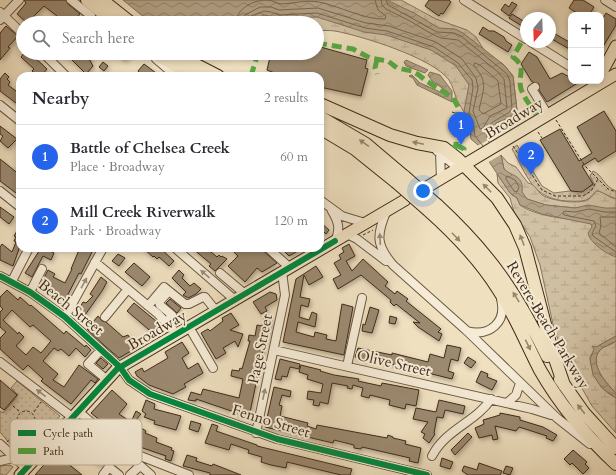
<!DOCTYPE html>
<meta charset="utf-8">
<style>
body{margin:0;font-family:Cardo,serif;background:#f7f7f7;color:#2b2b33}
.controls{position:absolute;right:12px;top:12px;display:grid;overflow:hidden;border-radius:8px;box-shadow:0 2px 6px #0003}
.controls button{width:36px;height:36px;display:grid;place-items:center;padding:0;border:0;border-bottom:1px solid #e1e1e2;background:#fff;color:#2b2b33;font:20px sans-serif}
.compass{position:absolute;left:520px;top:12px;width:36px;height:36px;border-radius:50%;background:#fff;box-shadow:0 2px 6px #0003;rotate:199deg}
.you{position:absolute;left:423px;top:191px;width:14px;height:14px;margin:-10px;border:3px solid #fff;border-radius:50%;background:#1a73e8;box-shadow:0 0 0 6px #1a73e833}
.badge{display:grid;place-items:center;width:26px;height:26px;border-radius:50%;background:#2563eb;color:#fff;font-size:13px;font-weight:700}
.pin{position:absolute;translate:-50% -33px;filter:drop-shadow(0 1px 2px #0008)}
.pin::after{content:'';position:absolute;top:21px;width:14px;height:12px;background:inherit;clip-path:polygon(0 0,100% 0,50% 100%)}
.list{margin:0;padding:0;list-style:none}
h2{display:flex;justify-content:space-between;align-items:center;height:52px;margin:0;padding:0 16px;font-size:17px}
h2 small{font-size:13px;font-weight:400;color:#7c7c81}
.list li{display:grid;grid-template-columns:26px 1fr auto;gap:12px;align-items:center;box-sizing:border-box;height:64px;padding:0 16px;border-top:1px solid #e1e1e2}
.list b{display:block;font-size:15px;white-space:nowrap}
.list p{margin:0;font-size:13px;white-space:nowrap;color:#7c7c81}
.list em{font-size:13px;font-style:normal;color:#7c7c81}
.icon{flex:none;width:22px;height:22px;fill:none;stroke:currentColor;stroke-width:2;stroke-linecap:round;stroke-linejoin:round}
.map{position:relative;flex:none;width:616px;height:475px;overflow:hidden}
.search{position:absolute;background:#fff;box-shadow:0 2px 6px #0003;left:16px;top:16px;width:308px;height:44px;display:flex;align-items:center;gap:10px;box-sizing:border-box;padding:0 14px;border-radius:22px;color:#7c7c81;font-size:15px}
.panel{position:absolute;background:#fff;box-shadow:0 2px 6px #0003;left:16px;top:72px;width:308px;height:180px;border-radius:12px}
.map>svg:first-child{display:block}
.grass{fill:url(#grass-dots);stroke:#88765e}
.wetland{fill:url(#wetland-marsh);stroke:#88765e}
.water{fill:url(#water-waves);stroke:#85725b}
.pier{fill:#efe0c0}
.lines{fill:none;stroke-linecap:round;stroke-linejoin:round}
.shore{stroke:#796650;stroke-width:1}
.building{fill:#9b8970;stroke:#3f2b19;fill-rule:evenodd;filter:url(#shadow)}
.minor-casing{stroke:#6b5843;stroke-width:10}
.major-casing{stroke:#3f2b19;stroke-width:13}
.highway-casing{stroke:#3f2b19;stroke-width:14}
.path{stroke:#3f2b19;stroke-width:1;stroke-dasharray:3 2;stroke-linecap:butt}
.minor{stroke:#f5ebd6;stroke-width:8}
.major{stroke:#efe0c0;stroke-width:11}
.highway{stroke:#efe0c0;stroke-width:12}
.highway-bridge-casing{stroke:#3f2b19;stroke-width:14;stroke-linecap:butt}
.highway-bridge{stroke:#efe0c0;stroke-width:12}
.quiet{stroke:#56ab42;stroke-width:5;stroke-dasharray:10 5;stroke-linecap:butt}
.cycleway-casing{stroke:#f5ebd6;stroke-width:8}
.cycleway{stroke:#00873e;stroke-width:6}
.oneway{fill:#97866c}
.oneway2{fill:#9a8b78}
.labels{text-anchor:middle;stroke-width:4;stroke-linejoin:round;paint-order:stroke}
.street-label{font-size:15px;fill:#3f2b19;stroke:#f5ebd6}
.key{fill:#f5ebd6;stroke:#beb19d;stroke-width:1}
.key-label{font-size:11px;fill:#3f2b19}
</style>
<div class="map">
<svg width="616" height="475" viewBox="0 0 616 475">
<defs>
<pattern id="grass-dots" width="8" height="8" patternUnits="userSpaceOnUse"><rect width="8" height="8" fill="#d1c1a4"/><path d="M2 2h.1M6 6h.1" fill="none" stroke="#b4a68d" stroke-width="1.8" stroke-linecap="round"/></pattern>
<pattern id="wetland-marsh" width="20" height="14" patternUnits="userSpaceOnUse"><rect width="20" height="14" fill="#d1c1a4"/><path d="M1 5h8M5 5V1M11 12h8M15 12V8" fill="none" stroke="#b4a68d"/></pattern>
<pattern id="water-waves" width="16" height="10" patternUnits="userSpaceOnUse"><rect width="16" height="10" fill="#b3a287"/><path d="M0 5q4-4 8 0t8 0" fill="none" stroke="#93846e"/></pattern>
<filter id="shadow"><feDropShadow dx="1.5" dy="2.5" stdDeviation="2" flood-color="#0004"/></filter>
</defs>
<rect width="100%" height="100%" fill="#efe0c0"/>
<filter id="stains"><feTurbulence type="fractalNoise" baseFrequency=".005" numOctaves="4"/><feColorMatrix values="0 0 0 0 .2 0 0 0 0 .09 0 0 0 0 .02 0 0 0 .5 -.17"/></filter>
<radialGradient id="worn" r=".72"><stop offset=".6" stop-color="#630" stop-opacity="0"/><stop offset="1" stop-color="#630" stop-opacity=".3"/></radialGradient>
<!-- grass -->
<path class="grass" d="M517 145 542 186 554 193 585 189 594 184 590 176 593 171C603 175 603 186 616 191V199L598 191C593 193 591 198 586 200 580 202 573 201 567 201 532 199 527 175 512 149Z
M17 381 60 416 22 458 0 432V411L3 413 18 395 11 388Z
M10 465 13 467 6 475H0V466Z"/>
<!-- wetland -->
<path class="wetland" d="M361 0H401L436 19 467 30 476 37 484 50 504 65 513 76 517 110 511 117 496 123 490 136 492 80Z
M248 1 414 36 482 76 470 133C471 120 462 110 457 100 454 93 453 86 449 80 433 58 362 36 335 31 329 30 323 31 317 30V23H273L264 20 259 23H156Z
M501 155 508 163 516 167 528 183C535 184 537 191 542 195 551 201 581 205 589 199 592 197 594 194 596 191 603 191 609 198 616 199V212L546 205 527 199 504 169Z
M497 174 512 195 517 198 520 205C540 220 590 221 616 222V336L595 348 590 357C591 374 600 391 616 398V433L592 406 566 360 554 329 540 265 530 237 514 212 510 198 498 183Z
M616 341V393C607 384 588 364 600 350 603 346 611 345 616 341Z"/>
<!-- water -->
<path class="water" d="M123 0H387L414 13 439 28 455 29 463 33 504 65 513 76 517 110 511 117 496 123 490 134 501 155 504 169C513 177 524 175 522 192L527 199 546 205 575 208 588 205 605 208H616V257C606 254 590 243 588 233L592 227 591 224 542 214 520 205 517 198 510 193 478 145 471 139 469 124 464 111 469 85 456 66 431 50 386 35 364 32 317 17 285 18 278 22 273 17 264 15 249 23H151Z
M406 60 428 70 425 73 406 66 404 62Z
M430 72 440 75 452 91V102L417 85 413 78 409 76 412 75 420 83 447 95 448 92 432 81 428 75Z
M616 336V341C611 345 604 346 600 350 588 363 607 385 616 393V398L602 388 593 375 590 359 594 349 592 346 596 347Z"/>
<!-- pier -->
<path class="pier" d="M493 137 502 154 487 163 477 146Z"/>
<g class="lines">
<!-- shore -->
<path class="shore" d="M386 0 388 5 437 32 454 33 461 36 507 74 510 81 512 109C506 119 477 121 489 142
M236 23C236 8 254 0 267 0 273 0 277 4 282 4 294 3 308 0 319 2 339 6 365 20 385 19L386 16 378 10 375 0
M242 23 245 15 260 7H271L279 10 318 8 366 23 389 26 436 42 462 59 476 78 478 88 473 111 480 129 483 128 490 116 507 108 504 79 497 71 458 40 441 38 430 33 410 21 386 9 382 5 381 0
M247 23 251 16 264 11 271 12 279 15 317 13 365 28 387 31 434 47 458 63 472 80 473 88 469 113 473 123 475 136 483 146
M475 63 480 65 498 81 501 104 483 114 479 110C483 90 489 82 474 66Z
M507 176 515 180 519 187 517 192 514 191 506 179Z
M616 212H605L589 209 575 212 564 211 563 213 564 215 594 221 596 226 592 233 593 236 616 252
M616 217H600L601 226 599 233 616 247"/>
</g>
<!-- building -->
<path class="building" d="M24 0H66L68 4 80 14 72 23H66L44 6 30 20 29 19 26 22 17 14 26 3Z
M429 0H449L451 2 443 14 441 13 439 16 425 6Z
M574 0H583L594 7 589 15H580L569 8Z
M512 2 517 5 509 16 501 10 505 4 509 7Z
M606 13 616 19V25L601 50V21Z
M512 14 525 22 522 26 509 18Z
M6 26 18 36 8 47 10 48 0 60V33Z
M483 27 489 31H494L504 37 506 41 512 45 508 52 479 34Z
M550 31 571 43V50L550 38Z
M317 46 367 60 365 68 368 69 361 96 320 87V76H282L267 70 271 53H317Z
M529 52 537 57 550 79 562 73 571 78V81H581L547 102 539 90V84L532 82 521 64Z
M24 53H30L47 69 41 76H38L32 71 34 69 21 57Z
M65 53H94L89 59 93 66 86 74Z
M116 53H131L125 60Z
M103 62 108 66 104 71 99 67Z
M144 64 156 73 153 76H143L138 71Z
M5 73 9 77 7 79 10 82 8 85 20 94V106L0 91V79Z
M604 111 616 131V151L598 162 595 158 582 166 593 184 582 192 571 191 540 140 560 129 579 161 592 153 577 127Z
M0 126 17 139 8 148 0 141 3 136 0 134Z
M0 159 20 175V196L0 181Z
M0 207 14 217 9 224 0 217Z
M320 222 329 230 326 234 323 231 320 235Z
M20 226V246L13 266 0 260V247L2 244 12 252 16 242 14 241 16 237 14 236Z
M349 244 355 256 346 261 352 271 363 259 388 282 385 286 395 294 397 291 408 299 406 301 441 329 438 332 442 334 439 341 418 327 413 322 420 323 396 304 394 306 390 302 391 300 361 275 338 289 333 279 341 275 334 263 341 259 339 255 344 252 342 248Z
M41 248H45L54 253 51 260 43 256 32 277 25 273Z
M84 248H94L81 274 79 273 64 302 57 298 58 295 48 290 50 286 42 282 48 270 55 274 53 277 65 283 72 269H71L79 250 82 252Z
M143 248H160L174 261 169 266 159 257 157 259 154 256 153 257Z
M192 248H206L217 257 219 255 221 257 222 256 227 259 215 271 209 266 211 264Z
M236 248H260L277 263 262 272 257 268 245 282 228 266 238 256 233 251Z
M281 248H303L289 256Z
M118 254 125 258 119 266 112 261Z
M134 263 150 277 142 286 125 272Z
M316 266 323 277 309 285 304 275 300 297 310 299 308 307 301 305 299 317 309 320 312 312 317 314 315 327 298 322 296 332 314 337 315 332 327 335 326 339 336 341 342 304 353 307 344 355 283 342 296 279Z
M179 270 184 275 182 278 190 286 194 283 201 289 196 294 188 298 183 295 186 292 172 278Z
M101 277 107 282 102 291 85 315 78 311 83 302 86 303 93 296 90 294Z
M7 290 18 300 20 297 30 306 31 305 64 334 66 331 85 347 86 345 91 350 85 357 76 348 69 356 61 349 58 351 54 348 43 361 58 374 53 380 64 387 79 365 98 379 95 383 91 380 71 404 41 381 43 379 28 365 23 370 0 349V338L6 332 0 327V312L3 309 0 306V297ZM12 310 30 327 33 325 51 341 41 353 33 347 26 355 16 346 24 337 19 332 18 334 3 320Z
M270 292 276 294 277 300 265 307 267 311 261 314 253 302Z
M170 299 181 308 177 313 166 303Z
M134 303 162 326 165 329 155 335 127 311Z
M370 307 379 310 372 333 362 331 363 324 365 325Z
M231 313 239 325 230 330 243 334 238 347 235 341 223 348 226 353 216 359 201 333 208 329 210 331 223 321 222 318Z
M98 316 102 321 106 322 123 337 128 335 136 348 119 358 105 346 87 329Z
M390 316 397 318 395 324 389 323Z
M264 317 272 319 268 336H266L249 417 196 399V401L188 400 191 392 201 395 203 389 239 398 243 379 231 376 232 370 239 371 240 368 242 369 250 341H248L249 335 255 336 257 325 262 326Z
M182 342 189 353 182 358 188 369 198 363 203 373 184 384 186 387 173 394 149 385 137 376 135 372 142 368 144 372 168 358 165 352Z
M447 345 461 348 458 361 451 359 448 371 454 373 452 379 368 358 367 360 355 357 358 348 392 355V353L428 362 430 354 444 358Z
M468 357 476 362 471 368 464 363Z
M101 358 108 364 103 369 96 363Z
M280 359 300 364 299 369 290 367 287 377 282 376 281 380 275 379Z
M301 365 321 370 320 371 334 375 359 379 358 381 381 386 382 383 419 390 416 406 406 404 405 409 389 405 390 400 370 395 369 398 361 396 363 388 353 385 352 389 347 388 348 386 332 383 328 404 320 402 319 406 313 405 314 400 307 399 308 391 321 393 323 384 307 379 308 375 299 372Z
M481 371 488 374 487 377 497 381 492 390 476 382Z
M0 380 17 395 4 410 0 407Z
M274 387 291 391 290 397 282 395 279 405 282 406 280 416 308 423 307 426 316 429 317 425 387 438 388 435 393 437V438L406 441 405 444 421 448 418 463 409 461 410 458 362 447 361 449 354 448V445L334 440 333 443 265 427Z
M112 390 127 404 119 414 131 422 136 411 141 414 121 437 91 413Z
M146 400 155 404 154 409 181 416 176 430 154 424 155 421 144 417 146 414 142 411Z
M439 400 465 406 463 414 445 410 443 418 437 417 434 433 435 434 429 443 423 438 425 434 421 432 428 422 413 419 416 408 436 412Z
M500 413 520 417V420L543 427 557 435 553 441 546 438 547 436 519 427 516 431 495 426 498 439 493 440 492 435 479 438 475 428 484 424 483 420 500 415Z
M191 421 201 424 198 432 189 429Z
M80 424 111 452 99 465 79 447 66 462 82 475H35Z
M212 424 218 426 216 431 257 445V446L352 469 350 475H341L287 462 286 468 271 465 261 462 262 457 248 453 249 450 231 444 229 450 205 443Z
M138 426 146 431 145 433 157 438 156 442 172 448 171 450 174 451 171 461 165 459 166 456 137 446 129 441Z
M468 433 472 437 455 455 451 450Z
M573 450 587 462 585 464 589 468 583 474 572 463 570 465 564 459Z
M187 455 197 458 196 461 212 466 213 464 241 475H210V473L183 466Z
M442 458 453 462 450 469 440 466Z
M479 463 502 471 500 475H468L462 471 464 466 477 470Z
M506 466 513 468 510 475 503 473Z"/>
<g class="lines">
<!-- minor casing -->
<g class="minor-casing">
<path id="minor" d="M71 0 91 16
M464 0 526 39
M605 0 616 7
M0 12 23 34
M0 20 19 0
M531 42 571 67
M43 53 66 76
M156 59 176 76
M535 87 532 89 548 115
M0 105 20 121
M435 147 437 151 459 169
M440 153 441 179
M0 191 20 207
M320 200 342 216 365 223
M387 210C376 235 376 245 393 265L467 331 557 418 590 444
M332 211C338 221 341 229 335 241
M347 234 357 239 386 261
M175 248 235 300
M268 248 289 267
M95 262 158 314 177 334
M220 273 245 294
M0 276 30 292 65 317 120 367 129 380 150 394 277 439 427 475
M12 281 29 248
M30 292 42 269
M148 306 164 287 185 304H189L203 297H205L216 311
M65 317 103 248
M105 317 128 289
M167 322 172 315 160 305 159 302 169 291
M189 327 213 368
M467 331C490 337 507 322 501 299
M101 350 88 364 106 379
M274 350 532 409 551 415
M0 362 72 417
M347 366 362 298
M507 403 516 395 520 383
M78 411 151 475
M256 433 285 295 282 272
M0 444 26 468
M125 450 189 475
M432 456C446 429 476 422 491 399
M0 461 13 458
M103 475 109 467 119 475
M130 475 140 466"/>
</g>
<!-- major casing -->
<g class="major-casing">
<path id="major" d="M601 74 616 46
M427 187 616 74
M20 475 117 369 405 200"/>
</g>
<!-- highway casing -->
<g class="highway-casing">
<path id="highway" d="M87 0 115 23
M102 0 131 23
M154 53 194 76
M173 53 218 76
M320 104 390 135 417 143 444 148 458 159 497 198 515 225 525 248 551 347 564 385
M320 117 366 144 405 177
M320 128 355 149 396 182
M437 205C489 253 516 292 547 356
M428 210C455 234 479 259 498 289 515 315 526 343 540 370 560 405 586 436 616 464
M560 379 584 413 616 448"/>
</g>
<!-- path -->
<path class="path" d="M452 112 458 114
M556 120 585 166 608 189 616 192
M538 132 542 138
M513 146 542 190 555 196H583L591 191 598 179
M363 235 373 230
M13 406 20 412
M17 420a9 9 0 1 1 18 0a9 9 0 1 1-18 0Z
M34 412 41 402
M28 422 43 436
M7 442 19 427"/>
<!-- minor -->
<use href="#minor" class="minor"/>
<!-- major -->
<use href="#major" class="major"/>
<!-- highway -->
<use href="#highway" class="highway"/>
<!-- highway-bridge casing -->
<g class="highway-bridge-casing">
<path id="highway-bridge" d="M405 177 437 205
M396 182 428 210"/>
</g>
<!-- highway-bridge -->
<use href="#highway-bridge" class="highway-bridge"/>
<!-- quiet -->
<path class="quiet" d="M317 43 353 49 370 58 388 61 397 68 412 71 419 75 425 80 453 98 458 107 456 145 454 148
M521 43 513 57C528 68 517 75 521 89 524 98 531 106 536 114
M377 59 375 68 377 74
M251 76 258 53
M456 145 464 149 463 154"/>
<!-- cycleway casing -->
<g class="cycleway-casing">
<path id="cycleway" d="M0 276 30 292 65 317 120 367 129 380 150 394 277 439 427 475
M20 475 117 369 335 241"/>
</g>
<!-- cycleway -->
<use href="#cycleway" class="cycleway"/>
</g>
<!-- one-way arrows -->
<defs><path id="oneway-solid" d="M-6-.8H1V-3.2L6.5 0L1 3.2V.8H-6Z"/></defs>
<g class="oneway">
<use href="#oneway-solid" transform="translate(364 143) rotate(-145)"/>
<use href="#oneway-solid" transform="translate(418 143) rotate(-168)"/>
<use href="#oneway-solid" transform="translate(487 188) rotate(-135)"/>
<use href="#oneway-solid" transform="translate(456 237) rotate(46)"/>
<use href="#oneway-solid" transform="translate(522 240) rotate(-111)"/>
<use href="#oneway-solid" transform="translate(516 297) rotate(-122)"/>
<use href="#oneway-solid" transform="translate(528 345) rotate(64)"/>
<use href="#oneway-solid" transform="translate(581 409) rotate(-129)"/>
</g>
<g class="oneway2">
<use href="#oneway-solid" transform="translate(380 239) rotate(-93)"/>
<use href="#oneway-solid" transform="translate(205 274) rotate(-139)"/>
<use href="#oneway-solid" transform="translate(84 283) rotate(-61)"/>
<use href="#oneway-solid" transform="translate(41 393) rotate(-142)"/>
<use href="#oneway-solid" transform="translate(264 394) rotate(-78)"/>
</g>
<g class="labels">
<!-- street labels -->
<g class="street-label">
<text transform="translate(514 118) rotate(-31)" y="5">Broadway</text>
<text transform="translate(71 307) rotate(39)" y="5">Beach Street</text>
<text transform="translate(548 325) rotate(59)" y="5">Revere Beach Parkway</text>
<text transform="translate(157 330) rotate(-30)" y="5">Broadway</text>
<text transform="translate(260 349) rotate(-78)" y="5">Page Street</text>
<text transform="translate(394 363) rotate(13)" y="5">Olive Street</text>
<text transform="translate(271 421) rotate(17)" y="5">Fenno Street</text>
</g>
</g>
<!-- legend -->
<rect x="10" y="419" width="132" height="46" rx="6" class="key"/>
<rect x="18" y="430" width="18" height="6" fill="#00873e"/>
<rect x="18" y="448" width="18" height="6" fill="#56ab42"/>
<g class="key-label">
<text x="43" y="437">Cycle path</text>
<text x="43" y="455">Path</text>
</g>
<rect width="100%" height="100%" filter="url(#stains)"/>
<rect width="100%" height="100%" fill="url(#worn)"/>
</svg>
<div class="controls">
<button>+</button>
<button>−</button>
</div>
<svg class="compass" viewBox="-18 -18 36 36"><path d="M0-13l5 13h-10z" fill="#e53935"/><path d="M0 13l5-13h-10z" fill="#7c7c81"/></svg>
<div class="you"></div>
<div class="pin badge" style="left:461px;top:145px">1</div>
<div class="pin badge" style="left:531px;top:175px">2</div>
<div class="search"><svg class="icon" aria-label="search" viewBox="0 0 24 24"><circle cx="10" cy="10" r="6"/><path d="M15 15l6 6"/></svg>Search here</div>
<section class="panel">
<h2>Nearby<small>2 results</small></h2>
<ul class="list">
<li><span class="badge">1</span><div><b>Battle of Chelsea Creek</b><p>Place · Broadway</p></div><em>60 m</em></li>
<li><span class="badge">2</span><div><b>Mill Creek Riverwalk</b><p>Park · Broadway</p></div><em>120 m</em></li>
</ul>
</section>
</div>
